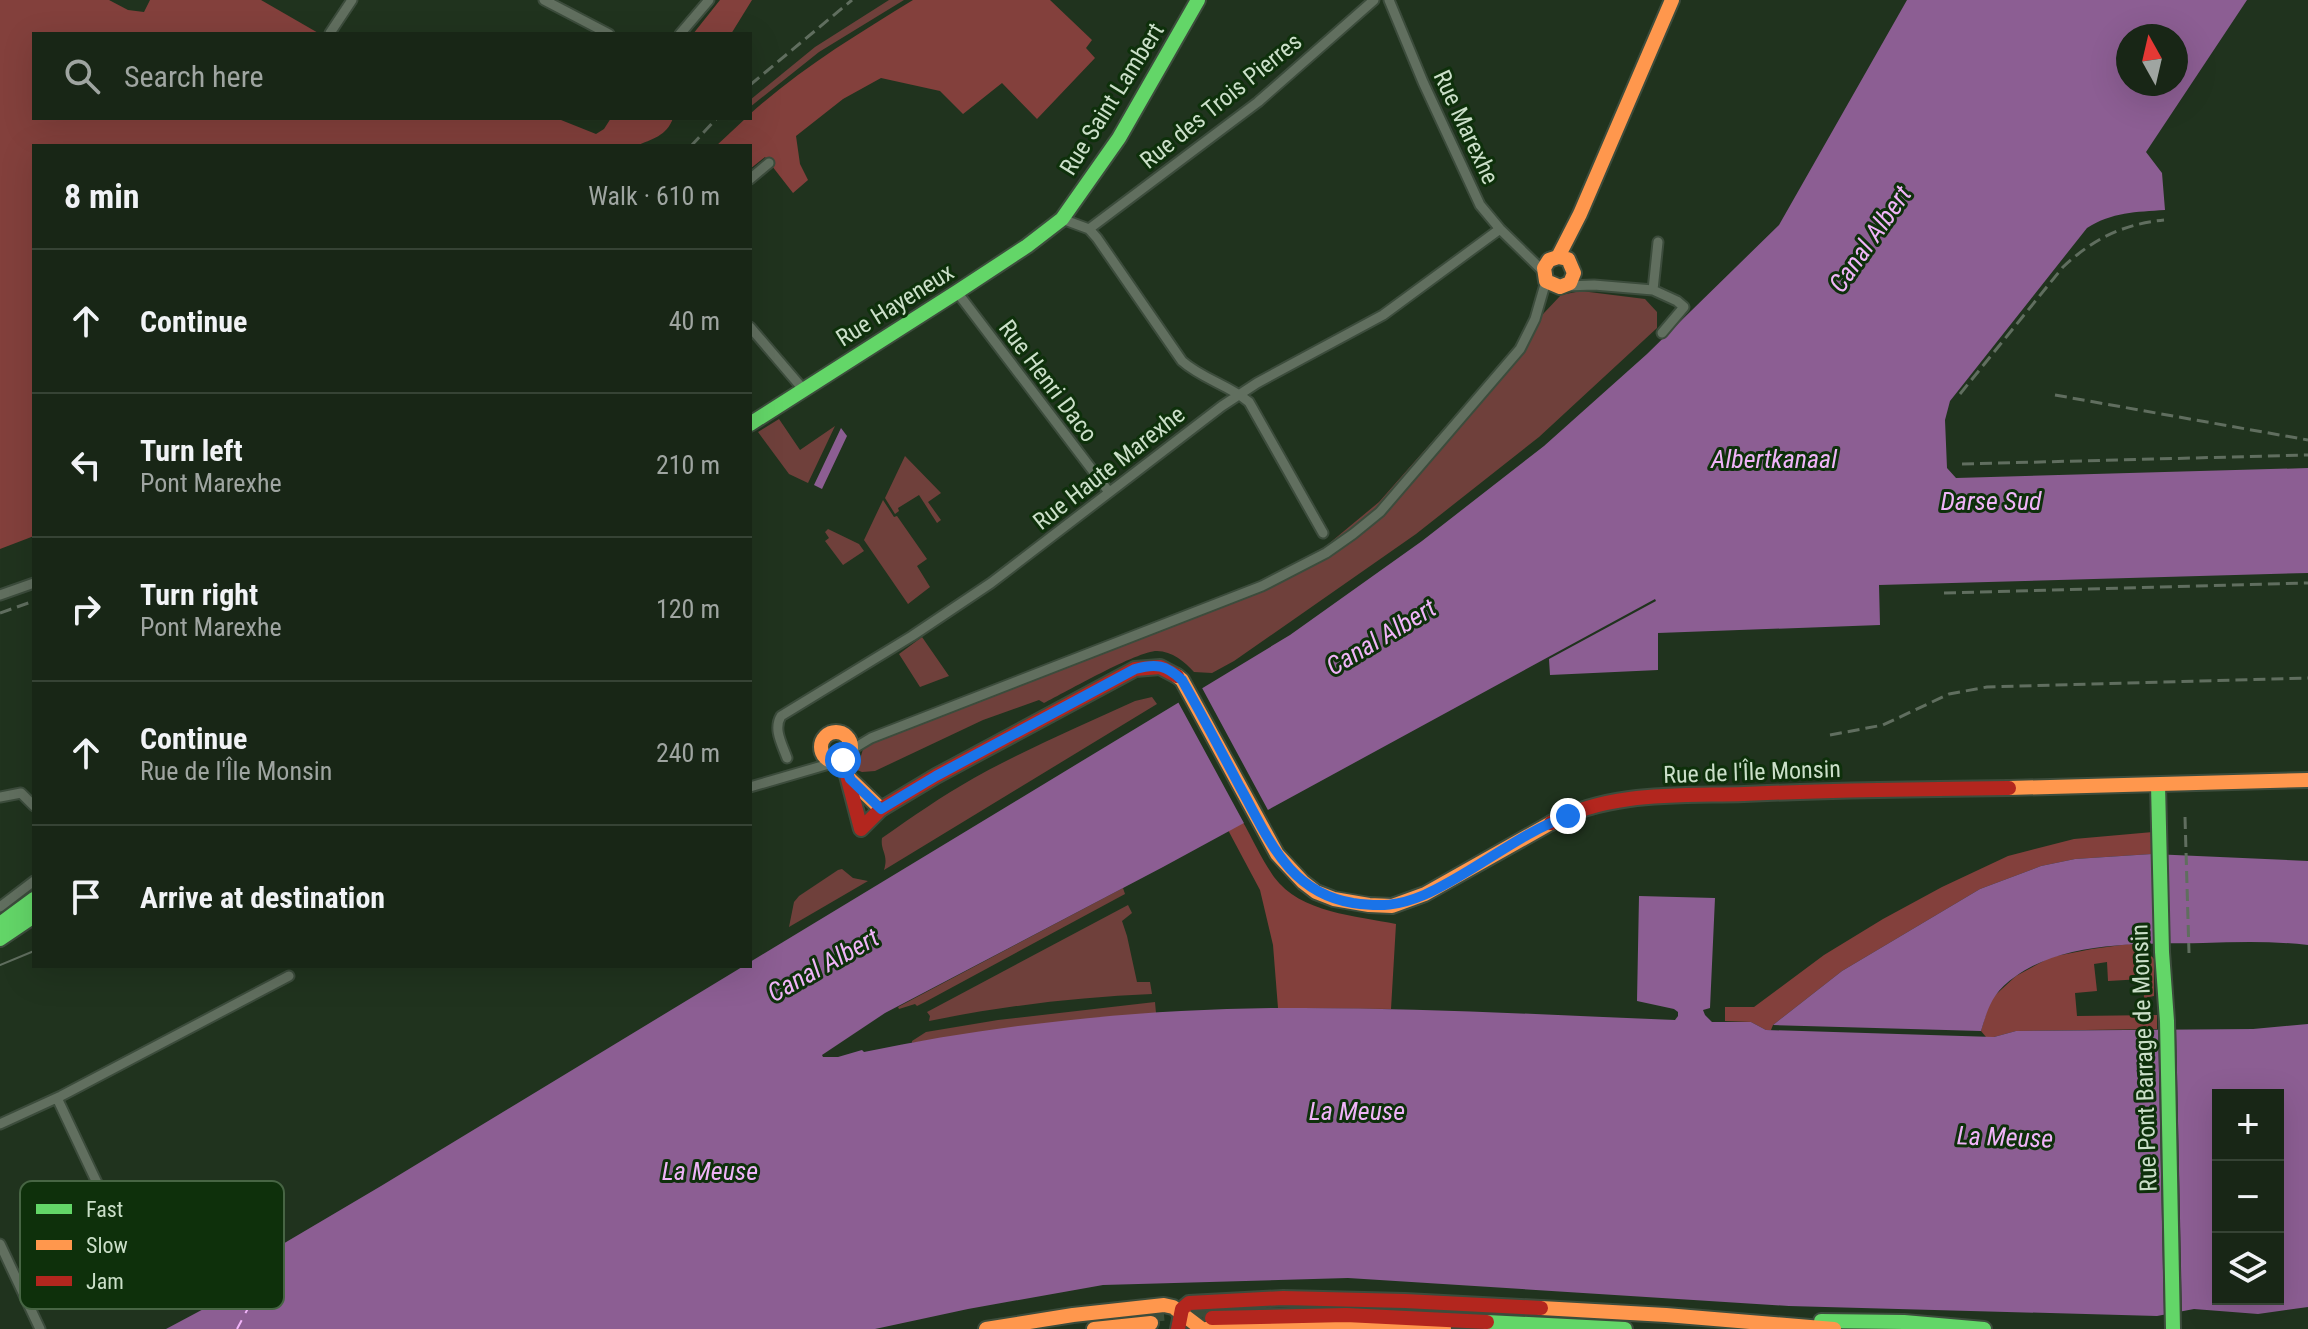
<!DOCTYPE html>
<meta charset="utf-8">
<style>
body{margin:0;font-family:"Roboto Condensed",sans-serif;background:#212e1f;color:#f1f3f6}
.controls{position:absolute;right:24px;bottom:24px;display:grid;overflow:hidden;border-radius:0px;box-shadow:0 8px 32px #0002}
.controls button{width:72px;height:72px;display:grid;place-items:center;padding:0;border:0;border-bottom:2px solid #364335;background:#182616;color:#f1f3f6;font:40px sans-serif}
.compass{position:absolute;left:2116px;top:24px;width:72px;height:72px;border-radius:50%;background:#182616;box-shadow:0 8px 32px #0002;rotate:352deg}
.stop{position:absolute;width:24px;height:24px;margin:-18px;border:6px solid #1a73e8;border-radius:50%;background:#fff}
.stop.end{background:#1a73e8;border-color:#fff;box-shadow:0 2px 8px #0008}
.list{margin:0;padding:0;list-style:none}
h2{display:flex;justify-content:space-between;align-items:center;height:104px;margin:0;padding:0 32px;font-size:34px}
h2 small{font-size:26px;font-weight:400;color:#9fa5a1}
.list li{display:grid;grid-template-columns:52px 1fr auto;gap:24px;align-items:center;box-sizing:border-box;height:144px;padding:0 32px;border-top:2px solid #364335}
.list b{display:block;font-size:30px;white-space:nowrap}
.list p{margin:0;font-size:26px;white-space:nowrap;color:#9fa5a1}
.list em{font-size:26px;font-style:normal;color:#9fa5a1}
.icon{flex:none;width:44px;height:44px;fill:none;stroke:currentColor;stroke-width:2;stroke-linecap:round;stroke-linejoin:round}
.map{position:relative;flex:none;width:2308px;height:1329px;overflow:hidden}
.search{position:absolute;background:#182616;box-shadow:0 8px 32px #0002;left:32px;top:32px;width:720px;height:88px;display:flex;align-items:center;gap:20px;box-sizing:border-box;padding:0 28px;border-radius:0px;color:#9fa5a1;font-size:30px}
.panel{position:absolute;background:#182616;box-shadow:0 8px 32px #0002;left:32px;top:144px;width:720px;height:824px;border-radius:0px}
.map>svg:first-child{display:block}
.green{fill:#6f403b}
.forest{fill:#83403c}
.water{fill:#8c5e93;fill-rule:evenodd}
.pier{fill:#20331e}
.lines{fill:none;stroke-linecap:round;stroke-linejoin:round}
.ferry{stroke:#f0b4f8;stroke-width:2;stroke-dasharray:10 8;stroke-linecap:butt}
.primary-tunnel{stroke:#3a4d38;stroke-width:14;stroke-dasharray:14 7;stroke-linecap:butt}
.street-casing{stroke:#3c4c3c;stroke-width:13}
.fast-casing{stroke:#3c4c3c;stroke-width:18}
.slow-casing{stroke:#3c4c3c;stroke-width:18}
.jam-casing{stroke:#3c4c3c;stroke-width:18}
.street{stroke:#616f5f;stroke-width:9}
.fast{stroke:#63d668;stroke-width:14}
.slow{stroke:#ff974d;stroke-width:14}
.jam{stroke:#b3261e;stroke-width:14}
.tram{stroke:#606e5f;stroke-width:2}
.rail{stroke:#606e5f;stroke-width:3;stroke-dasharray:12 6;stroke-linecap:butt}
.route{stroke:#1a73e8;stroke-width:10}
.labels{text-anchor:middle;stroke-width:6;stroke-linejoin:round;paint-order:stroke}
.street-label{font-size:24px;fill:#cbdfc9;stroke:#0e300b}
.water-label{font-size:26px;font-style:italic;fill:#f0b4f8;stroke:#0e300b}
.key{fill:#0e300b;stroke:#476544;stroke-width:2}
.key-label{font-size:22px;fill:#cbdfc9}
</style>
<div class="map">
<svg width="2308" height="1329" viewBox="0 0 2308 1329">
<rect width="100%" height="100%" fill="#20331e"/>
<!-- green -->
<path class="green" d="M889 0H904L819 52 750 107V100L815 47Z
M1581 291 1645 299 1657 312V328L1539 437 1416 534 1234 661 1212 673 1194 672C1185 662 1172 651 1157 651 1137 651 1066 692 1044 703L1039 700 983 720 875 771 862 772 857 770 863 749 923 713 1258 584 1326 546 1379 502 1482 385 1527 331 1561 295Z
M779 419 800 450 835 426 808 483 789 474 758 432Z
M905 456 941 493 928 502 941 520 937 523 919 495 898 508 899 511 895 514 885 498Z
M883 500 894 517 897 516 927 559 917 566 930 587 908 604 864 540Z
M828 529 859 544 864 551 843 565 825 541 829 538 825 532Z
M922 637 949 676 920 687 899 654Z
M1152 697 1157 704 884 870C889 854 880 851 882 838 912 817 942 796 974 778 1026 749 1081 726 1135 701Z
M842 869 853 878 868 881 789 927 794 902 799 896 838 870Z
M1123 888 1125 894 925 1002 917 1006 915 1004 899 1009 898 1007Z
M1128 905 1132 913 1122 921 1127 936 1137 982H1150L1152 994C1077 997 1003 1006 929 1021L930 1016 927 1012Z
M1155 1002 1156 1013 1033 1025 912 1043V1041L926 1032 998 1020Z"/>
<!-- forest -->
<path class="forest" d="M0 0H109L128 10 144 12 150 0H261L320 34H34V118H556L596 134 604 129 611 118H673C667 136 652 139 636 146H34V536L0 549Z
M720 0H752L731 34H693Z
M913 0H1050L1092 40 1086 48 1095 58 1037 119 1002 83 963 114 940 91 881 78 843 99 796 136 800 164 808 180 793 193 765 157 750 169V146H716L746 118H750V114C800 69 856 35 913 0Z
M1243 822C1253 840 1262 860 1274 877 1300 913 1357 916 1396 924L1391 1009 1278 1008 1273 945 1260 890 1228 830Z
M2153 832 2152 854 2075 859 2041 866 1980 889 1842 971 1773 1025 1771 1030H1766L1751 1022 1725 1021V1007H1754L1824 955 1883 919 1942 887 2008 856 2074 839Z
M2129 944 2143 946 2154 959V996L2144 998 2143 979 2108 981 2107 962 2094 964 2097 991 2075 993 2077 1016 2157 1015V1029L2016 1031 1994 1037H1986L1981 1031 1990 1000 2016 976 2051 957 2092 949Z"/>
<!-- water -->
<path class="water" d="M1907 0H2247L2146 152 2162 173 2165 210C2136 212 2112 212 2087 228L1950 401 1945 420 1947 468 1956 478 2308 468V573L1879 585 1880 625 1658 633V670L1550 675 1549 659 1656 601 1655 599 1163 867 885 1013 822 1055 823 1057H838L862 1050 864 1052C999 1024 1142 1009 1280 1008 1412 1007 1544 1015 1675 1020L1678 1016V1012L1674 1009 1637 1001 1639 896 1715 898 1710 1008 1703 1010 1705 1015 1712 1022H1751L1766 1030 1994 1037 2016 1031 2253 1029 2308 1024V1307L2258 1314 2194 1309 2157 1316 1789 1306 1348 1278 1103 1285 968 1309 875 1329H166L226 1297 249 1264 381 1186 742 967 750 966V962L1290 635 1422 541 1544 446 1647 354 1779 225ZM2128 36H2176V84H2128ZM2218 1095H2278V1299H2218Z
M841 428 847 436 822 489 814 485Z
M2152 854 2308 861V945C2273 941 2238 942 2203 943 2144 944 2067 940 2016 976 1993 992 1989 1005 1981 1031L1773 1025 1842 971 1980 889 2041 866 2075 859Z"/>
<!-- pier -->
<path class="pier" d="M1201 686 1269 812 1245 825 1177 700Z
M2176 1024 2182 1315 2164 1319 2158 1025Z"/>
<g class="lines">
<!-- ferry -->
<path class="ferry" d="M237 1329 281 1246"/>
<!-- primary-tunnel -->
<path class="primary-tunnel" d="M1150 1315 1211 1310"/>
<!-- street casing -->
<g class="street-casing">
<path id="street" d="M544 0 609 34
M1389 0 1423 82 1480 205 1500 229 1543 271
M330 33 352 0
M680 34 709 0
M750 179 769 163
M1062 219 1089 229 1097 238 1182 361C1202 379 1229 385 1249 402L1323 533
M1089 229 1258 102 1374 0
M1658 242 1653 290 1677 301 1684 307 1662 333
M1566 286 1594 285 1653 290
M957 292 1109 492
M750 327 803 389
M0 595 34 583
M851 750 871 738 1262 586 1326 553 1353 534 1380 512 1520 349 1535 319 1546 281
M787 758C782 744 773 729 781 716L912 636 991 583 1222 406 1257 383 1383 315 1500 229
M750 787 836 762
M0 797 21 793 34 806
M0 907 34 881
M57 1098 149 1293
M0 1124 61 1096 289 976
M0 1244 40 1329"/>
</g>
<!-- fast casing -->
<g class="fast-casing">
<path id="fast" d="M750 424 957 292 1027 246 1062 219 1119 138 1198 0
M2158 785 2162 952 2167 1021 2173 1329
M0 924 34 899
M0 939 34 916
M1821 1321 1904 1322 1984 1329
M1487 1322 1625 1329"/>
</g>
<!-- slow casing -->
<g class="slow-casing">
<path id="slow" d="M1558 257 1568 259 1574 273 1570 283 1560 287 1546 281 1544 268 1549 260 1558 257 1580 214 1672 0
M1177 676 1182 680 1277 854 1303 882 1316 892 1334 899 1369 905 1392 906 1425 894 1551 823
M821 747a15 15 0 1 1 30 0a15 15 0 1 1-30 0Z
M850 779 881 809
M2009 788 2308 780
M1541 1308 1666 1315 1834 1329
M986 1329 1073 1315 1164 1305 1173 1307 1202 1329
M1094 1329 1151 1323
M1206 1329 1296 1326 1444 1328"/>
</g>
<!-- jam casing -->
<g class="jam-casing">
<path id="jam" d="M843 760 861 829 881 809 936 776 1135 669 1160 667 1177 676
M1551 823C1609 791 1680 796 1744 794 1832 790 1921 789 2009 788
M1212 1318 1346 1315 1487 1322
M1178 1329 1182 1309 1189 1303 1283 1298 1405 1301 1541 1308"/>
</g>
<!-- street -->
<use href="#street" class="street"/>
<!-- fast -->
<use href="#fast" class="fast"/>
<!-- slow -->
<use href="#slow" class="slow"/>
<!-- jam -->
<use href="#jam" class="jam"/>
<!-- tram -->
<path class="tram" d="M0 965 34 951"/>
<!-- rail -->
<path class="rail" d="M750 85 852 0
M691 146 717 118
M1960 394 2063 267C2093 239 2123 224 2164 220
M2055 395 2308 440
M1962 464 2308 455
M1944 593 2308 583
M0 613 34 601
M1830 735 1883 725 1949 694 1987 687 2308 678
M2185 817 2189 953"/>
</g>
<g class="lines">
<!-- route -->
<path class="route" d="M843 760 850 779 881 809 936 776 1135 669C1156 663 1166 665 1182 680 1202 715 1221 751 1240 787 1269 839 1288 892 1353 903 1381 907 1398 906 1424 895 1472 874 1519 833 1568 816"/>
</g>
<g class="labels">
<!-- street labels -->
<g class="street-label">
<text transform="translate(1112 99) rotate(-58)" y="8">Rue Saint Lambert</text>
<text transform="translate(1221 101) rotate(-39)" y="8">Rue des Trois Pierres</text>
<text transform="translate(1466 127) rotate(65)" y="8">Rue Marexhe</text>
<text transform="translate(895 305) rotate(-32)" y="8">Rue Hayeneux</text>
<text transform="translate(1048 381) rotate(53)" y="8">Rue Henri Daco</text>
<text transform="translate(1109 468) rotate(-38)" y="8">Rue Haute Marexhe</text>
<text transform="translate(1752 772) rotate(-2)" y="8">Rue de l'Île Monsin</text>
<text transform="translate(2144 1058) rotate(-92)" y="8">Rue Pont Barrage de Monsin</text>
</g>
<!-- water labels -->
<g class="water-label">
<text transform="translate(1870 239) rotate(-55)" y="9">Canal Albert</text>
<text x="1774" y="468">Albertkanaal</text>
<text x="1991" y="510">Darse Sud</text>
<text transform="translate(1381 637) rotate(-31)" y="9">Canal Albert</text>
<text transform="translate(823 965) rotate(-29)" y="9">Canal Albert</text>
<text x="1357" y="1120">La Meuse</text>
<text transform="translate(2005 1137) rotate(2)" y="9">La Meuse</text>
<text x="710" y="1180">La Meuse</text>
</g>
</g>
<!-- legend -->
<rect x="20" y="1181" width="264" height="128" rx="12" class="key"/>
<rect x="36" y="1204" width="36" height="10" fill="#63d668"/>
<rect x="36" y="1240" width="36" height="10" fill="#ff974d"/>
<rect x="36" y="1276" width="36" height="10" fill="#b3261e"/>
<g class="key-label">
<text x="86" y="1217">Fast</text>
<text x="86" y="1253">Slow</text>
<text x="86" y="1289">Jam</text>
</g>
</svg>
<div class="controls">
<button>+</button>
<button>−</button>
<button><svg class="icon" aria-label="layers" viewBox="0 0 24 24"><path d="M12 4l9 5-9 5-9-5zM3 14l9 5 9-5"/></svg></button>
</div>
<svg class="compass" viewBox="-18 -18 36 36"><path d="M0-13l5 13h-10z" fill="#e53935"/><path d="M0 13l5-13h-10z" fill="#9fa5a1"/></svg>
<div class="stop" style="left:843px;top:760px"></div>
<div class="stop end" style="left:1568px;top:816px"></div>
<div class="search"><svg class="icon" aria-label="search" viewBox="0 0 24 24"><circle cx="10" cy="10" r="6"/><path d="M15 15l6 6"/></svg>Search here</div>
<section class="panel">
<h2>8 min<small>Walk · 610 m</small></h2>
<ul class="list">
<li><svg class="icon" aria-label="ahead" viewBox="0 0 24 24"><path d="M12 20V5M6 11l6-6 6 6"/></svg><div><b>Continue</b></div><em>40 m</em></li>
<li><svg class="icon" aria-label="left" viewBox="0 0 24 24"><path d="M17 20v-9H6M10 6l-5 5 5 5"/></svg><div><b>Turn left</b><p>Pont Marexhe</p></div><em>210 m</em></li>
<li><svg class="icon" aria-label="right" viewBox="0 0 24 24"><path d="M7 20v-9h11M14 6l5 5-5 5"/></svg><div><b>Turn right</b><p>Pont Marexhe</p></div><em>120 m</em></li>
<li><svg class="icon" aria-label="ahead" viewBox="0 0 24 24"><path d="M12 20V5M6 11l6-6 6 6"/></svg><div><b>Continue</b><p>Rue de l'Île Monsin</p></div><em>240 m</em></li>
<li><svg class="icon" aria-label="arrive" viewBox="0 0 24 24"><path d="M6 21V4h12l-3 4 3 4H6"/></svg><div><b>Arrive at destination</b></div></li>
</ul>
</section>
</div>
